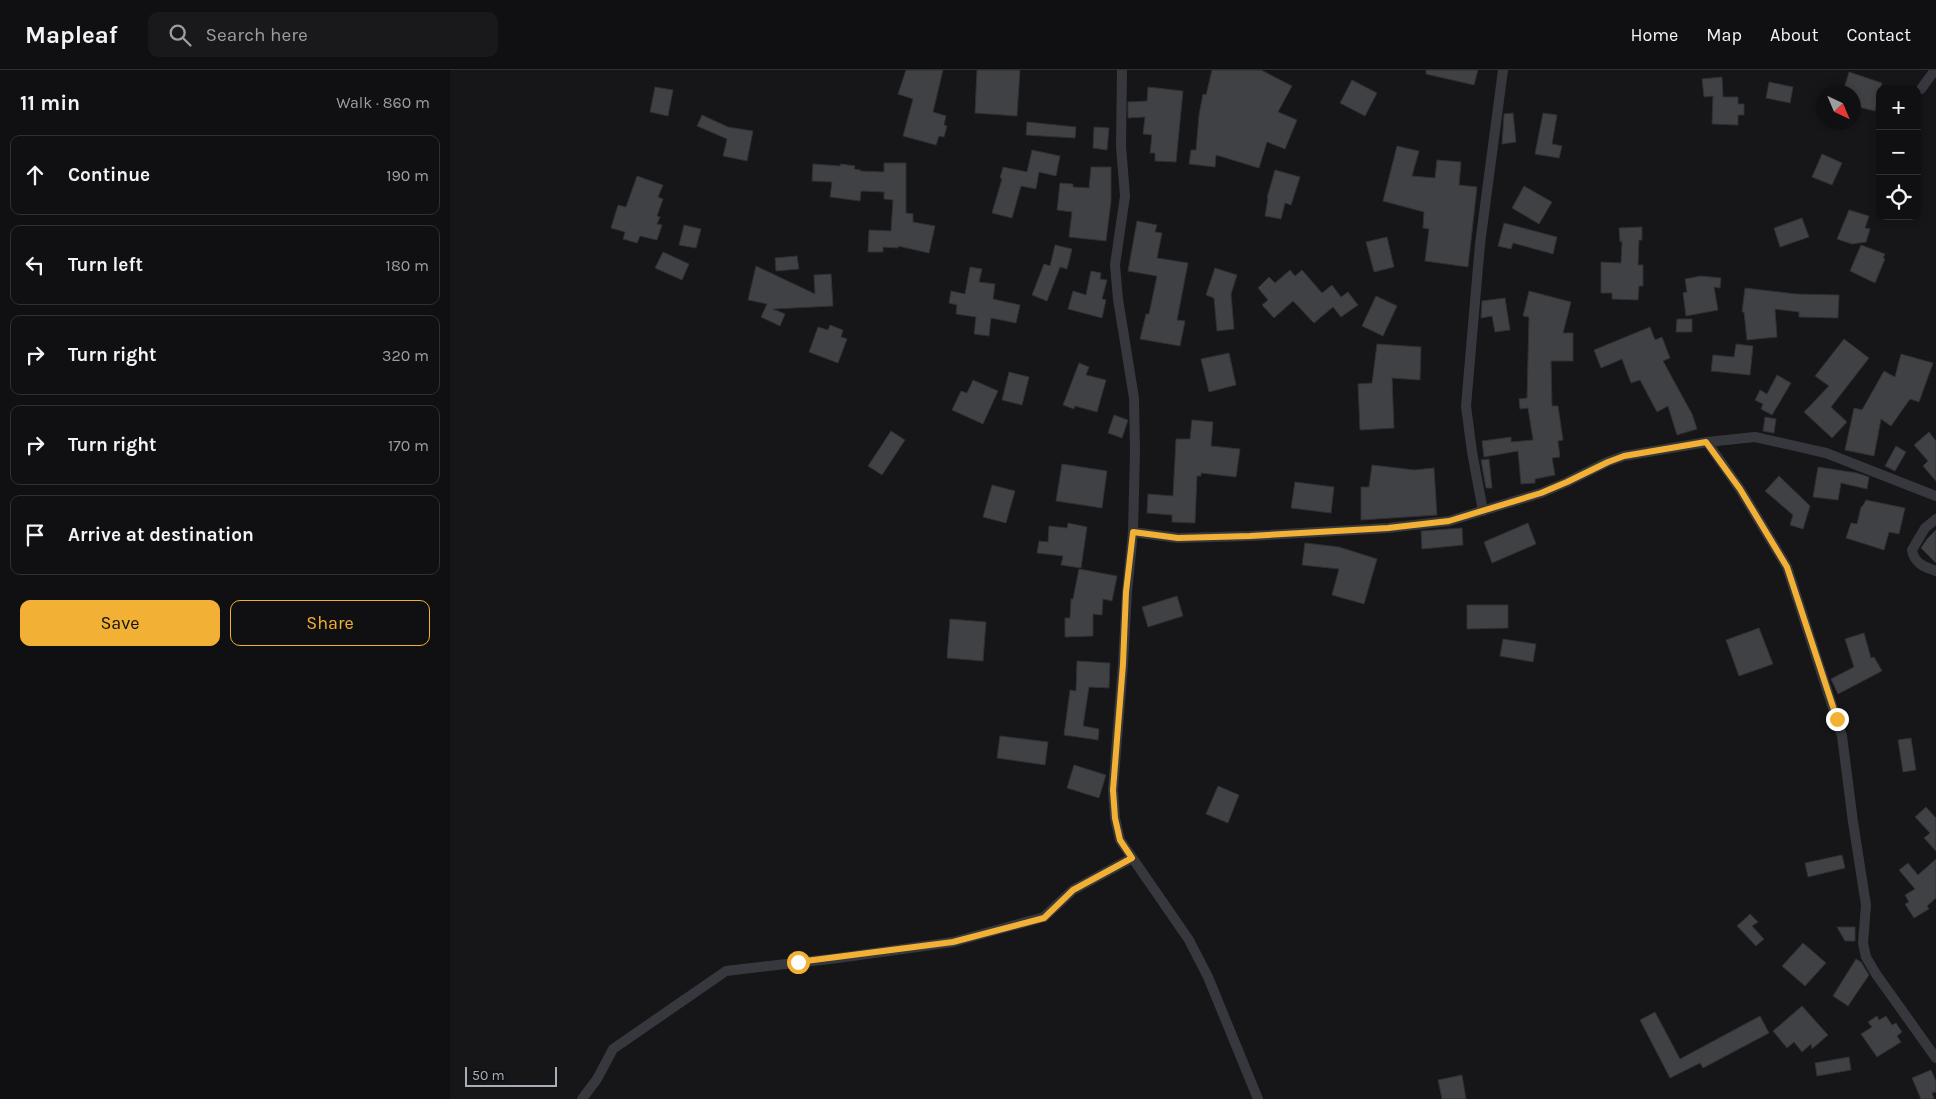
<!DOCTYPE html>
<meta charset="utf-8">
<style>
body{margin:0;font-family:Karla,sans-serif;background:#19191b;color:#f1f3f6}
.controls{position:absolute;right:15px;top:15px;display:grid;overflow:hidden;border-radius:10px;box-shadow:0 2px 8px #0003}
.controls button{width:45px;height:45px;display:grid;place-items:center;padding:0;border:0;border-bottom:1px solid #303032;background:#101012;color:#f1f3f6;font:25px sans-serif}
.compass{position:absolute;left:1366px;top:15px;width:45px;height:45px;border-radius:50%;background:#101012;box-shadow:0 2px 8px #0003;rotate:136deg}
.scale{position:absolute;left:15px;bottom:12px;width:92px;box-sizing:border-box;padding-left:5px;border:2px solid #a8adb8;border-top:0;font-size:14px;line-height:18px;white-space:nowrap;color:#a8adb8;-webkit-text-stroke:4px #111113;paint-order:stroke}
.stop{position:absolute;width:15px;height:15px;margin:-11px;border:4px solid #f2b134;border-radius:50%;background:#fff}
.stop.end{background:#f2b134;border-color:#fff;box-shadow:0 1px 5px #0008}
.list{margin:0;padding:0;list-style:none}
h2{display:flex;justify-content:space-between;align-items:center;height:65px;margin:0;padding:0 20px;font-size:21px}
h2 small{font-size:16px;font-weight:400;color:#9c9d9f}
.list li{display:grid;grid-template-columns:32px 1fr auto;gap:15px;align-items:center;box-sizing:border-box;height:80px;margin:0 10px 10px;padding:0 10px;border:1px solid #303032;border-radius:10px}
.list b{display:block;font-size:19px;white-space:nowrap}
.list em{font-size:16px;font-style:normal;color:#9c9d9f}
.actions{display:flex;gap:10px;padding:15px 20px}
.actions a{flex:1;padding:11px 0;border:1px solid #f2b134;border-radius:10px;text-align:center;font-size:18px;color:#f2b134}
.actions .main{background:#f2b134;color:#111}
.icon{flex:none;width:28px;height:28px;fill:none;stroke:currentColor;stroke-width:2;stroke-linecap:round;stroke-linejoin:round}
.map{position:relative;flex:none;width:1486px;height:1029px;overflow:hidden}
header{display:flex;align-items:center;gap:30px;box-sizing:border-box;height:70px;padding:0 25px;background:#101012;border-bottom:1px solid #303032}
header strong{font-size:24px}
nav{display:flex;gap:28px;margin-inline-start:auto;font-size:18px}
.search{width:350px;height:45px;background:#19191b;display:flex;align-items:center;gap:12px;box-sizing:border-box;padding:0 18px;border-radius:10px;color:#9c9d9f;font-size:19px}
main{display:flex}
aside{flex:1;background:#101012}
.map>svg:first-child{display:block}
.building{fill:#404145;stroke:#303034}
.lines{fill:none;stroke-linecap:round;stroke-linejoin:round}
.minor{stroke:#37383d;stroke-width:10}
.route{stroke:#f2b134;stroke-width:6}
</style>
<header>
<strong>Mapleaf</strong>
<div class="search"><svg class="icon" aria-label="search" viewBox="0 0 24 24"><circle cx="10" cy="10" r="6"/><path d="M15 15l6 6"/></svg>Search here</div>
<nav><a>Home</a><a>Map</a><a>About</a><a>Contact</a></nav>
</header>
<main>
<aside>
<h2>11 min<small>Walk · 860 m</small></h2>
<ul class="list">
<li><svg class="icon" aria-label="ahead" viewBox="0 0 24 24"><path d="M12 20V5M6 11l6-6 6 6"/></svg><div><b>Continue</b></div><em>190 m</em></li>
<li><svg class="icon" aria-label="left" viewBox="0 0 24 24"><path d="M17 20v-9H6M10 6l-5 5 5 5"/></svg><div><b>Turn left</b></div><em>180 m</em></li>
<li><svg class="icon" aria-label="right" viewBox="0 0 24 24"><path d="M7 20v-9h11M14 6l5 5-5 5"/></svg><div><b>Turn right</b></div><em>320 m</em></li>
<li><svg class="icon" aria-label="right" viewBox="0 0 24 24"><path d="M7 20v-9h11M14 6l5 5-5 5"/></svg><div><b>Turn right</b></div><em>170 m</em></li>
<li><svg class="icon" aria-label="arrive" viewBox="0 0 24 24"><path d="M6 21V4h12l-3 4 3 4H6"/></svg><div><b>Arrive at destination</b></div></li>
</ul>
<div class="actions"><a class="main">Save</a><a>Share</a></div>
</aside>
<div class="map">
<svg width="1486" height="1029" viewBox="0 0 1486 1029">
<rect width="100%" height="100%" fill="#161618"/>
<!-- building -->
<path class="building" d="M456 0H493L483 42 496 46 494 55 497 56 494 67 489 66 486 75 453 66 463 29 448 24Z
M527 0H570L567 46 525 43Z
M762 0H811L842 16 828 42 847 50 835 79 817 72 809 98 766 85 765 97 739 94 741 80H746L749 45 753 24 756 25Z
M976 0H1028L1024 15 976 4Z
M1399 2 1432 13 1430 19V37L1426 36 1425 41 1404 36V22H1393Z
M1272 7 1273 27H1288V34H1294V45H1288V55L1262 54 1263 26 1254 27 1252 9Z
M902 10 927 23 915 46 890 33Z
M1319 12 1343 17 1340 33 1316 28Z
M205 17 223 20 218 46 200 42Z
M698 17 733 21 726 92 705 91V83H700L702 65 693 64 695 47 678 48V32L697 31Z
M1063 43 1066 72 1052 74 1054 44Z
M1093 43 1107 45 1102 74 1112 76 1109 88 1085 84Z
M252 45 278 57 303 61 297 91 273 86 277 69 247 56Z
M577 52 626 57 625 68 576 65Z
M644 57 659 58 657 80 643 78Z
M947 76 969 81 962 106 985 108 987 90 1011 92 1009 115 1027 117 1018 197 975 191 979 159 973 158 974 142 933 131Z
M582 80 610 86 606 106 589 102 586 119 571 116 562 148 542 143 552 109 550 108 553 97 577 102Z
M1372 84 1392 93 1382 115 1362 107Z
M434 93H456V143L463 144V152L485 156 479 183 448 176V178L433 177V182H418L419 160 441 161 443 130 434 129V122L411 121 410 131 380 127 382 112 362 111 363 94 390 96 391 94 405 96 404 99 411 100 410 101 434 102Z
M641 97H661V131L656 171 619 167 622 142 607 140 610 113 623 114V117L639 118Z
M825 100 850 107 841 135 835 133 831 149 815 146 818 128H817Z
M187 106 213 115 208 127 213 129 207 146 210 147 207 154 212 155 207 170 190 166 187 173 173 169 175 162 161 158 168 135 176 137Z
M1074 116 1102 132 1089 154 1062 138Z
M1399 140 1419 146 1415 158 1420 159 1416 172 1402 174 1387 169Z
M1352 148 1359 167 1330 177 1324 158Z
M687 151 707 155 705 162 712 163 707 188 738 193 727 250 735 251 730 276 690 269 696 244H699L707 206 678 201Z
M1054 153 1107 167 1103 184 1063 173 1061 179 1048 176Z
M234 155 251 159 246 178 229 175Z
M1192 157V170H1189L1188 195H1193V216H1189L1188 230 1162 229V223H1151V192L1171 193 1172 171 1170 172 1169 158Z
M937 167 944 197 924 202 916 172Z
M605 175 622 179 617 199 610 197 597 231 582 225 594 194 600 196Z
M1411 175 1435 184 1433 188 1435 189 1425 213 1400 201Z
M213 182 239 194 232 210 205 198Z
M347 186 349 199 326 201 325 188Z
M306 196 365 224 364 205 381 204 383 236 323 239 335 244 330 256 311 247 317 234 298 230Z
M520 197 532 199 529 212 545 214 543 229 570 235 566 253 541 248 539 266 524 264 526 247 506 244 507 235 499 233 501 221 515 224Z
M765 198 787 205 781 224 784 259 767 261 764 228 756 225Z
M840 200 845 206 852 200 872 223 882 215 891 227 898 222 908 235 891 247 883 237 864 253 843 231 824 248 812 235 818 230 808 218 819 207 825 213Z
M641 201 651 203 650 209 657 210 652 229 656 230 652 248 618 239 623 221 636 225Z
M1251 206 1271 208 1270 218 1264 217 1268 240 1236 246 1233 223 1237 222 1235 209Z
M1295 218 1346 224 1389 225 1388 248 1349 247V242L1325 239 1327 267 1297 270 1294 242H1292Z
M1079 221 1121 232 1113 263H1123V291H1101L1102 336H1108L1113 370 1108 371 1110 387 1102 388 1105 405 1085 409V413L1071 414 1068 381 1034 387 1032 371 1061 367V372L1083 370 1078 338 1070 339 1069 329 1077 328 1079 247 1073 246Z
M926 226 947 236 933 266 912 256Z
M1055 228 1060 260 1045 262 1042 246 1031 248 1032 231Z
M1227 249H1242V262H1226Z
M380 255 393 260 391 267 397 269 388 293 359 282 368 257 378 260Z
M1200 257 1205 270 1212 267 1220 288 1213 291 1242 344 1247 359 1227 365 1218 336 1207 342 1190 310 1181 313 1172 289 1151 298 1144 280Z
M1394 269 1419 288 1381 337 1397 352 1382 368 1354 342 1379 316 1365 306Z
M927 274 971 277 970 310 942 308 944 358 910 360 908 314 922 313Z
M1286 274 1303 276 1300 305 1261 301 1263 285 1284 287Z
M779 283 786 315 759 322 751 289Z
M1451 284 1483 293 1469 332 1460 329 1441 356 1431 349 1424 386 1395 380 1404 338 1412 340 1434 301 1445 307Z
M629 293 639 297 636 305 656 310 647 342 625 336 624 339 613 335Z
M559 302 579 307 572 335 552 330Z
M1327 305 1341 313 1322 345 1311 339 1313 334 1305 330 1310 320 1317 324Z
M523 310 548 321 533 354 502 340 511 321 517 323Z
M664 345 678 350 672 368 658 363Z
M1315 347 1326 349 1324 363 1313 361Z
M742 350 763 352 761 376 790 379 786 407 751 403V406H747L745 453 722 452V445L697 443 698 424 723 426 726 369H740Z
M441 361 455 370 432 405 418 396Z
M1479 362 1486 371V411L1473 396 1478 391 1464 375Z
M1446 376 1456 382 1445 401 1435 396Z
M1039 389 1042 418H1036L1031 390Z
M612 394 657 401 652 438 606 431Z
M922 395 964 400 984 398 987 445 911 450V417H919Z
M1368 397 1407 403 1419 407 1417 419 1391 413 1388 430 1363 427Z
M1329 406 1360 436 1353 459 1340 455 1343 445 1315 421Z
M845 412 884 417 881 443 841 438Z
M542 415 565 421 556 453 533 447Z
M1416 430 1455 438 1449 464 1439 462 1434 480 1396 468 1401 453 1407 454 1411 437H1412Z
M618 453 637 457 631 498 611 495 613 486 587 483 589 471 598 472 599 456 617 458Z
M1078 453 1086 474 1042 493 1034 472Z
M1012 458 1013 475 972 479 971 461Z
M1486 460V493L1471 478 1477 469Z
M855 473 889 477 927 489 914 534 882 525 889 499 852 495Z
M629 499 667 506 662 531 653 529 652 545 643 544V566L615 567V548H620L621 529H623Z
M727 526 733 546 698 557 692 537Z
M1017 535H1058V558L1017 559Z
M500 549 536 552 533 591 497 588Z
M1309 558 1323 594 1289 606 1276 570Z
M1414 563 1421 588 1424 587 1432 601 1388 624 1381 609 1404 597 1395 569Z
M1053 569 1086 574 1083 592 1050 586Z
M627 591 660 593 659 618 639 617 633 656 649 659 648 670 614 665 620 620 626 621Z
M550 666 598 672 595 695 547 688Z
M1461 668 1466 700 1453 702 1448 670Z
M624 695 656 705 649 728 617 718Z
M768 716 789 725 778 753 756 744Z
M1476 737 1486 748V781L1474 768 1480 763 1465 747Z
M1392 785 1395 798 1358 807 1355 793Z
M1486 789V828L1477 836 1479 839 1464 848 1455 834 1459 832 1455 825 1465 819 1449 800 1458 793 1468 805Z
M1300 844 1308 852 1302 856 1314 869 1306 876 1287 856Z
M1387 857H1405V871H1395Z
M1353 873 1376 893 1355 916 1332 896Z
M1406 889 1411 892 1419 905 1398 936 1383 926Z
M1352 936 1378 965 1362 979 1361 974 1352 982 1344 972 1337 978 1323 961Z
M1205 942 1230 989 1310 946 1319 963 1253 998 1250 993 1220 1008 1190 950Z
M1427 946 1429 950 1436 946 1442 955 1446 953 1452 962 1447 966 1451 972 1427 987 1411 964 1422 957 1418 952Z
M1399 987 1401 1000 1367 1006 1365 993Z
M1481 1000 1486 1011V1022L1482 1023 1484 1029H1471L1462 1008Z
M1012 1005 1016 1029H992L988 1010Z"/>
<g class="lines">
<!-- minor -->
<path class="minor" d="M672 0 671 76 675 126 665 195 668 229 684 328 685 381 683 462 677 522 673 594 663 720 665 748 670 770 739 870 758 907 808 1029
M1471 19 1485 0
M1257 372 1290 419 1337 497 1392 666 1403 752 1416 835 1413 873 1416 887 1426 904 1486 988
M1033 441 1022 382 1016 336 1030 174 1053 0
M1486 449 1475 458 1462 480C1464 493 1474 497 1486 501
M683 462 728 468 800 466 938 458 999 451 1091 423 1117 412 1157 392 1174 386 1257 372 1305 367 1376 383 1486 426
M132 1029 147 1009 163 979 276 901 388 888 503 872 594 847 623 820 682 788"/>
</g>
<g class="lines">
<!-- route -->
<path class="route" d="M348 892 503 872 594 848 623 820 682 788 670 770 665 748 663 720 673 594 676 522 683 462 728 468 800 466 938 458 999 451 1091 423 1117 412 1158 392 1174 386 1256 372 1290 419 1337 497 1387 649"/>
</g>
</svg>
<div class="controls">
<button>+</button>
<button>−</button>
<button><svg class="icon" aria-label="locate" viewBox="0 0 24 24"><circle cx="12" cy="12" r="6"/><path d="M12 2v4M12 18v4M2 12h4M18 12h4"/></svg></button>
</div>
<svg class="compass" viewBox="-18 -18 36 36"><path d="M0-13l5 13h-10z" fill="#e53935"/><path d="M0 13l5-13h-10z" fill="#9c9d9f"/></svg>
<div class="scale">50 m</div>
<div class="stop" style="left:348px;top:892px"></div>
<div class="stop end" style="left:1387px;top:649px"></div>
</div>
</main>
